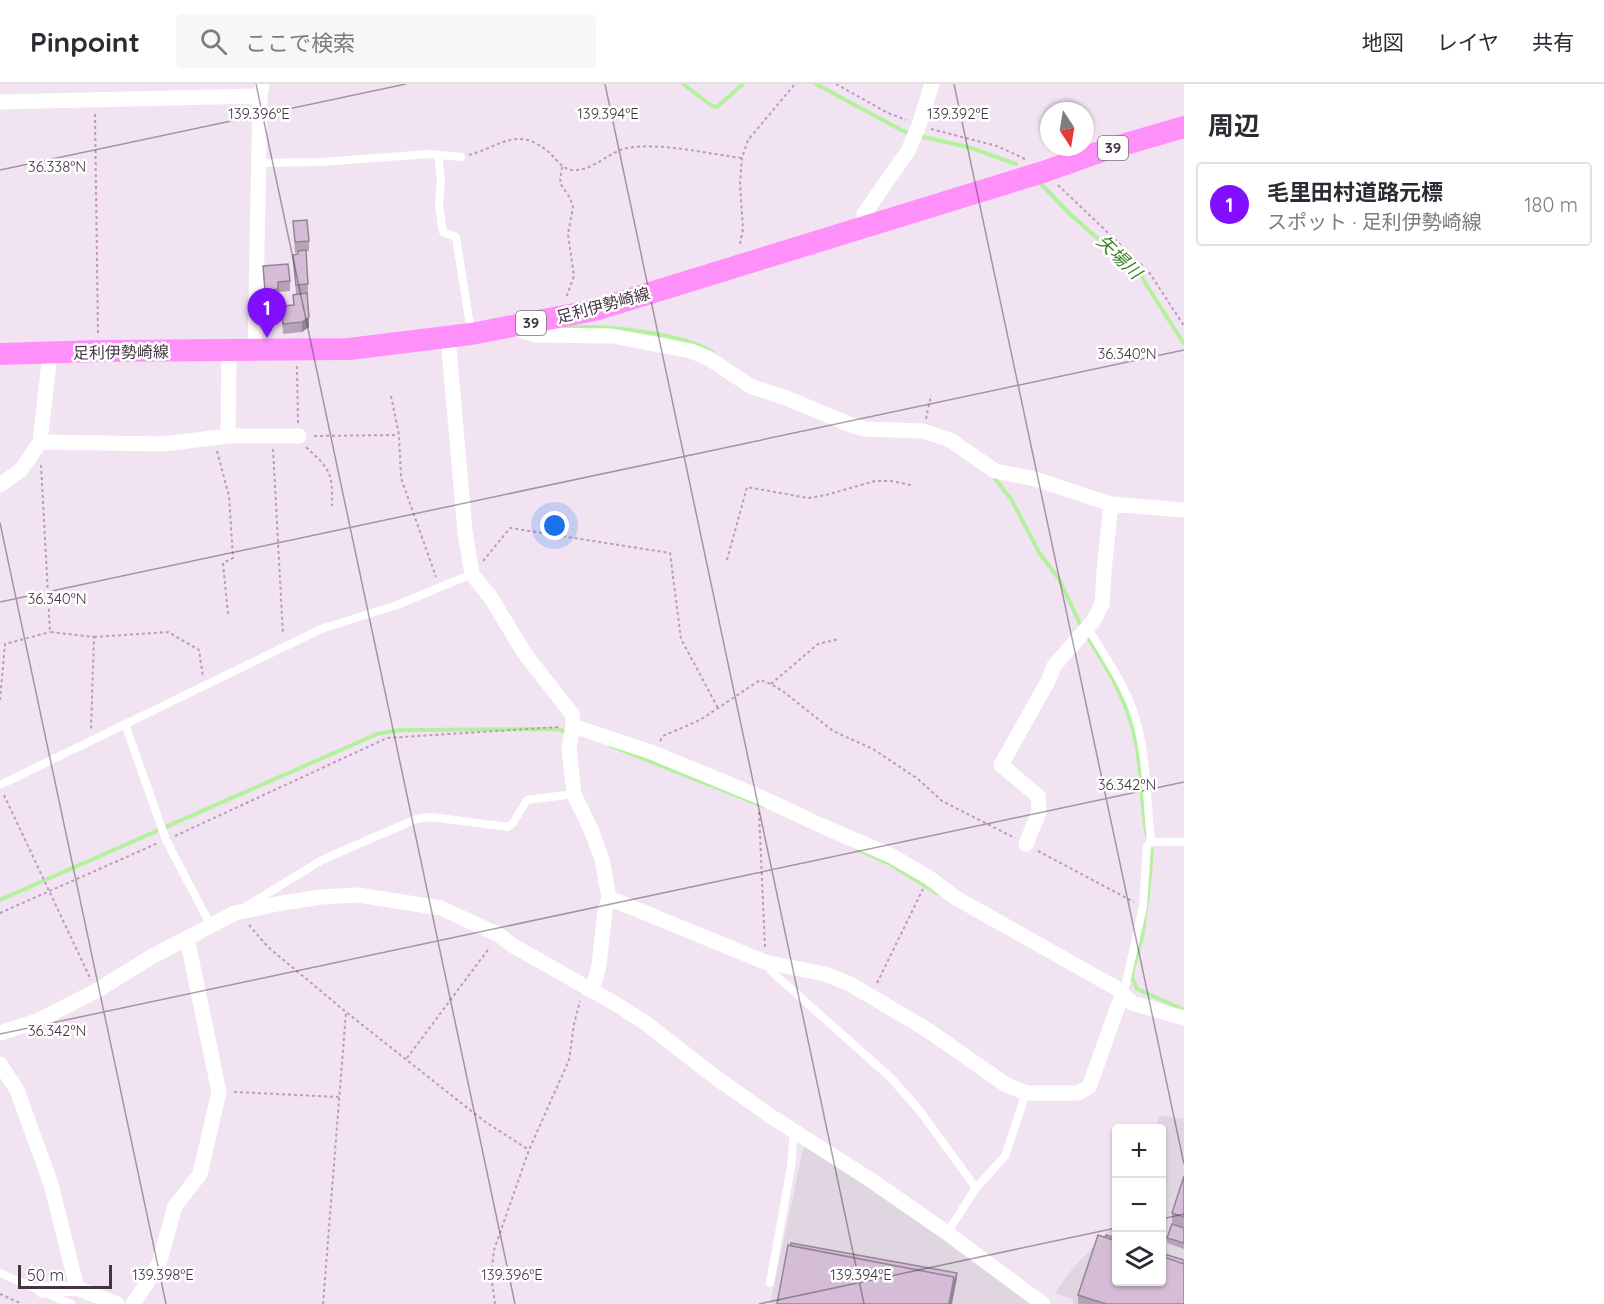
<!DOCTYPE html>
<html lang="ja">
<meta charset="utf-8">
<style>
body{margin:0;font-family:Quicksand,"Noto Sans JP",sans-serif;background:#f7f7f7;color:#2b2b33}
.controls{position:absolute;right:18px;bottom:18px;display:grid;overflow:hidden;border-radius:6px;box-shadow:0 2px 4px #0004}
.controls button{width:54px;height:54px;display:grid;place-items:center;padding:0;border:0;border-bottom:2px solid #e1e1e2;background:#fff;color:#2b2b33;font:30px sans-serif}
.compass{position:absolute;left:1040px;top:18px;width:54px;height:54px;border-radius:50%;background:#fff;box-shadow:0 2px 4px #0004;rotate:168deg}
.scale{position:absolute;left:18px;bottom:15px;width:94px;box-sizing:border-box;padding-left:6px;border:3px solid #433444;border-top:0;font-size:16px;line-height:21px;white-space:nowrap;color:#433444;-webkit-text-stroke:4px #fff;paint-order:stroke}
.you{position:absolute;left:555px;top:442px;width:21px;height:21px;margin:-15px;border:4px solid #fff;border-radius:50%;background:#1a73e8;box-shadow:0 0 0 9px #1a73e833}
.badge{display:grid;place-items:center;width:39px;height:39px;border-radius:50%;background:#810ffe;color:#fff;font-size:20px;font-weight:700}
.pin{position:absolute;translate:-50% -50px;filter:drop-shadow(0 2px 3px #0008)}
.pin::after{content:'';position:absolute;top:32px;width:21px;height:18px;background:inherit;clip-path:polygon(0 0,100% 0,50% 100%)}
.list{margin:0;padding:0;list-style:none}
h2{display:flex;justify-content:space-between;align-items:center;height:78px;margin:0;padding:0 24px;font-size:26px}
h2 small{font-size:20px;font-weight:400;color:#7c7c81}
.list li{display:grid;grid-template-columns:39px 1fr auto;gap:18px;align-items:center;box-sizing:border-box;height:84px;margin:0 12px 12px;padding:0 12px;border:2px solid #e1e1e2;border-radius:6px}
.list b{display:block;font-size:22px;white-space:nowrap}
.list p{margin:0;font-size:20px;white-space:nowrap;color:#7c7c81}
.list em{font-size:20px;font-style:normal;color:#7c7c81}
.icon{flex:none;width:33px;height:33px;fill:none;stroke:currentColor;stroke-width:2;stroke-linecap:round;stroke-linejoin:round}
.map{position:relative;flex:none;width:1184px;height:1220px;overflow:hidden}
header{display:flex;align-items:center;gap:36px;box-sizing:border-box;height:84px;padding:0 30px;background:#fff;border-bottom:2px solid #e1e1e2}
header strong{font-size:28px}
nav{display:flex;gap:33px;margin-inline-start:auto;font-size:21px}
.search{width:420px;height:54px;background:#f7f7f7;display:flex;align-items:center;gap:15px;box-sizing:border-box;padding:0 21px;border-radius:6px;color:#7c7c81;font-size:22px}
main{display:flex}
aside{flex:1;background:#fff}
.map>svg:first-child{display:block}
.industrial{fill:#e0d6e1}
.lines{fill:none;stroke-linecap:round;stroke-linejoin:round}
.stream{stroke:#b4f19e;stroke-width:4}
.path{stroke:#bf97c0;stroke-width:2;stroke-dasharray:3 3;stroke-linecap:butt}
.service{stroke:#fff;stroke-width:8}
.minor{stroke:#fff;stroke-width:15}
.primary{stroke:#ff90fa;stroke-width:22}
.wall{fill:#b7a2b9}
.shaded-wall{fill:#958496}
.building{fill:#d5bcd7;stroke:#958496;stroke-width:1.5}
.ticks{fill:none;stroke:#433444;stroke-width:1.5;stroke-opacity:0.45}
.labels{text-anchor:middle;stroke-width:5;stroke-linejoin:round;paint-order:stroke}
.shield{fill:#fff;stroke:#7b717c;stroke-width:1.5}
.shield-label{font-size:15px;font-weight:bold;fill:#433444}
.street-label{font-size:16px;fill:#433444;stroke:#fff}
.water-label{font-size:18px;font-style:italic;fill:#3b8123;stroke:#fff}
.ticks-label{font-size:15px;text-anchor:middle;fill:#433444;stroke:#fff;stroke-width:5;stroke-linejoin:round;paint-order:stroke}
</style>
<header>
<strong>Pinpoint</strong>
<div class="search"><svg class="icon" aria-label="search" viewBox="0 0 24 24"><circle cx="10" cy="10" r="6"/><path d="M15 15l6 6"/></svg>ここで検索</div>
<nav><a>地図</a><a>レイヤ</a><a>共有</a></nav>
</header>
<main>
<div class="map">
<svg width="1184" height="1220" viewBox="0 0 1184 1220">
<rect width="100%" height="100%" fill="#f2e3f2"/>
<!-- industrial -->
<path class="industrial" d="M1159 1031 1184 1035V1220H1073V1215L1055 1209 1072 1185 1116 1139V1198H1162V1044H1156Z
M804 1061 964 1169 1031 1220H770Z"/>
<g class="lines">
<!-- stream -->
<path class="stream" d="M683 0 712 22 717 23 743 0
M816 0 903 47 912 50
M919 52 968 63 1016 80
M1040 99 1072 132 1141 192 1184 260
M566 244C600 240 685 249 713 269
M992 391 1011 415 1040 470 1059 495 1082 544
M1086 551C1109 586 1130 622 1137 664 1142 694 1141 723 1147 752
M611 662 763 722
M1149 760 1152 767 1148 811 1142 853 1133 885 1132 893 1137 905 1184 926
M857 765 890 780 937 809
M0 816 377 650 400 646 558 645 569 649"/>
<!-- path -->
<path class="path" d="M836 0 888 29 906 36
M95 30 98 249
M931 45 997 62 1025 75
M469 71C502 62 517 41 550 69 556 75 562 85 572 86 592 88 608 68 627 64 659 58 709 70 742 74
M562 83 560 99 570 114 573 123 568 150 574 192 566 214
M1058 101 1149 188 1184 242
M740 160 743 145 740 100 742 74 748 56 795 0
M297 282 298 339
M391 312 399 351 401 394 436 493
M926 335 931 311
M314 352 398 351
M306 363C330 385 333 389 332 422
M273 365 283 551
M217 367 229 412 233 474 223 479 228 530
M41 381 50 548 94 553 91 645
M727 476 747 403 808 414 826 411 875 397H891L911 401
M483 477 510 444 670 469 681 555 718 624
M94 553 168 548 199 566 203 593
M771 600 818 560 839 555
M0 616 5 560 50 548
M660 657 663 652 700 636 760 596 771 600 784 608 833 647 873 665 918 695 942 717 1015 754
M4 711 91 896
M759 728 765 863
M175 752 387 654 558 643
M1038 767 1134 818
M0 829 158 759
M249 841 268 863 346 928 484 1037 529 1066
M877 899 923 805
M407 974 490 863
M234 1008 339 1013
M0 1210 22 1220
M323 1220 346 928
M495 1220 491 1191 494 1166 529 1066 569 976 574 940 580 917"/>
<!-- service -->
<path class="service" d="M438 71 441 95 439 121 443 148 456 153 471 248
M259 79 321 78 429 70 461 73
M1088 544C1106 575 1130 607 1138 643 1147 680 1147 720 1151 758L1147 762 1143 823 1123 912
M125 640 166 756 211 842
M0 701 321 545 397 521 472 490
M1151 758H1184
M247 822 322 776 416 735 431 733 508 743 513 739 527 716 574 710
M766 879 771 887 891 994 920 1027 976 1104
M947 1149 976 1104 1005 1072 1026 1009
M0 1189 71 1220
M770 1199 791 1083 793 1057 796 1048"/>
<!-- minor -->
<path class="minor" d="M0 18 260 12
M866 143 864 130 908 67 919 41 932 0
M514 244 536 251 612 252 691 267 708 274 752 303 784 313 851 341 865 345 923 347 950 356 995 387 1035 395 1111 420 1184 426
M448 253 465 448 472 490 491 514 525 570 572 630 573 642 569 664 574 710 592 748 602 775 609 814 605 826 599 881 595 897 588 905
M255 267 260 12 262 0
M228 352 229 267
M40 358 164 360 228 352H299
M0 401 21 386 40 358 50 269
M573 642 651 668 758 712 822 742 890 771 928 793 956 814 1116 904 1132 919 1184 934
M1026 760 1039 728 1038 712 1001 681 1048 597 1054 582 1094 536 1102 520 1104 487 1111 420
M609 814 765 878 825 890 850 900 926 945 1005 1000 1026 1009H1078L1089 1003 1118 922 1123 912
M0 949 37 937 96 907 151 873 235 829 282 819 321 813 358 811 441 824 499 851 512 861 616 920 647 940 715 993 772 1033 874 1098 947 1149 1043 1220
M0 980 17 1006 51 1100 77 1204 42 1206
M77 1204 117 1220
M133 1220 159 1180 175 1122 200 1090 219 1008 187 854"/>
<!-- primary -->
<path class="primary" d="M0 270 98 267 349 265 471 250 595 226 1043 88 1108 65 1184 43"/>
</g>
<!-- wall -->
<path class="wall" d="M293 137 309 157V167L306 168 308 200V210H307L309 243 302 248 283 250 281 222 293 221V211L296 210 293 171H298V168L295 169Z
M263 182 290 197V207L278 208V216L265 217Z
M1184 1092V1165L1167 1159V1154L1172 1140V1129Z
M1078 1211 1184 1220H1078Z"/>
<!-- shaded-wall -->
<path class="shaded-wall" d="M309 233V243L302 248V238Z
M957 1189V1194L952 1220H949L954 1193Z"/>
<!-- building -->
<path class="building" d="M307 136 309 157 295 158 293 137Z
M306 166 308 200 296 201 293 171 298 170V167Z
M288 180 290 197 278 198V205L265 207 263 182Z
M307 209 309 233 302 238 283 240 281 222 294 221 293 211Z
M1184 1092V1133L1172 1129Z
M1172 1140 1184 1144V1159L1167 1154Z
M1098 1151 1116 1157V1197H1161V1172L1184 1180V1220H1106L1078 1211Z
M1106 1151 1116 1154V1157L1105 1153Z
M791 1159 957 1189 954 1203V1193L791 1162Z
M788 1161 954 1193 949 1220H777Z
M1161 1169 1184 1176V1180L1161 1172Z"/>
<!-- ticks -->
<path class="ticks" d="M256 0 515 1220M605 0 864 1220M954 0 1184 1080M0 86 406 0M0 439 166 1220M0 518 1184 266M0 950 1184 698M1162 1135 1184 1130M759 1220 1116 1144"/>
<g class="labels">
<!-- shield labels -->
<g class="shield">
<rect x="1098" y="52" width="30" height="24" rx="4.5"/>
<rect x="516" y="227" width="30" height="24" rx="4.5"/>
</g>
<g class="shield-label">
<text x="1113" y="69">39</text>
<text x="531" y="244">39</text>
</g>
<!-- street labels -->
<g class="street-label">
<text transform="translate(603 221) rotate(-15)" y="6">足利伊勢崎線</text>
<text transform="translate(121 268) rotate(-1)" y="6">足利伊勢崎線</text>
</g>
<!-- water labels -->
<g class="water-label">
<text transform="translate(1119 173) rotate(44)" y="6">矢場川</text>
</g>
</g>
<g class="ticks-label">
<text x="259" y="35">139.396°E</text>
<text x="608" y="35">139.394°E</text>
<text x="958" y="35">139.392°E</text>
<text x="57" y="88">36.338°N</text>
<text x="1127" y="275">36.340°N</text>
<text x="57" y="520">36.340°N</text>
<text x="1127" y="706">36.342°N</text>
<text x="57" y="952">36.342°N</text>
<text x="163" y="1196">139.398°E</text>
<text x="512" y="1196">139.396°E</text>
<text x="861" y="1196">139.394°E</text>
</g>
</svg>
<div class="controls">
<button>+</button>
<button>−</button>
<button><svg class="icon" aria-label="layers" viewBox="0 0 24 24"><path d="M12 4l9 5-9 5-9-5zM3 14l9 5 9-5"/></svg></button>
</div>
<svg class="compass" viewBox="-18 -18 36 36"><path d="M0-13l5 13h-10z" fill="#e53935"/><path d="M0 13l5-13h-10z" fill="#7c7c81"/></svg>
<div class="scale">50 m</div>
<div class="you"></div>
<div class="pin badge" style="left:267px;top:254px">1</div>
</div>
<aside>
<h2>周辺<small></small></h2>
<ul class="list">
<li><span class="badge">1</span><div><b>毛里田村道路元標</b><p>スポット · 足利伊勢崎線</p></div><em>180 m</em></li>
</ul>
</aside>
</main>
